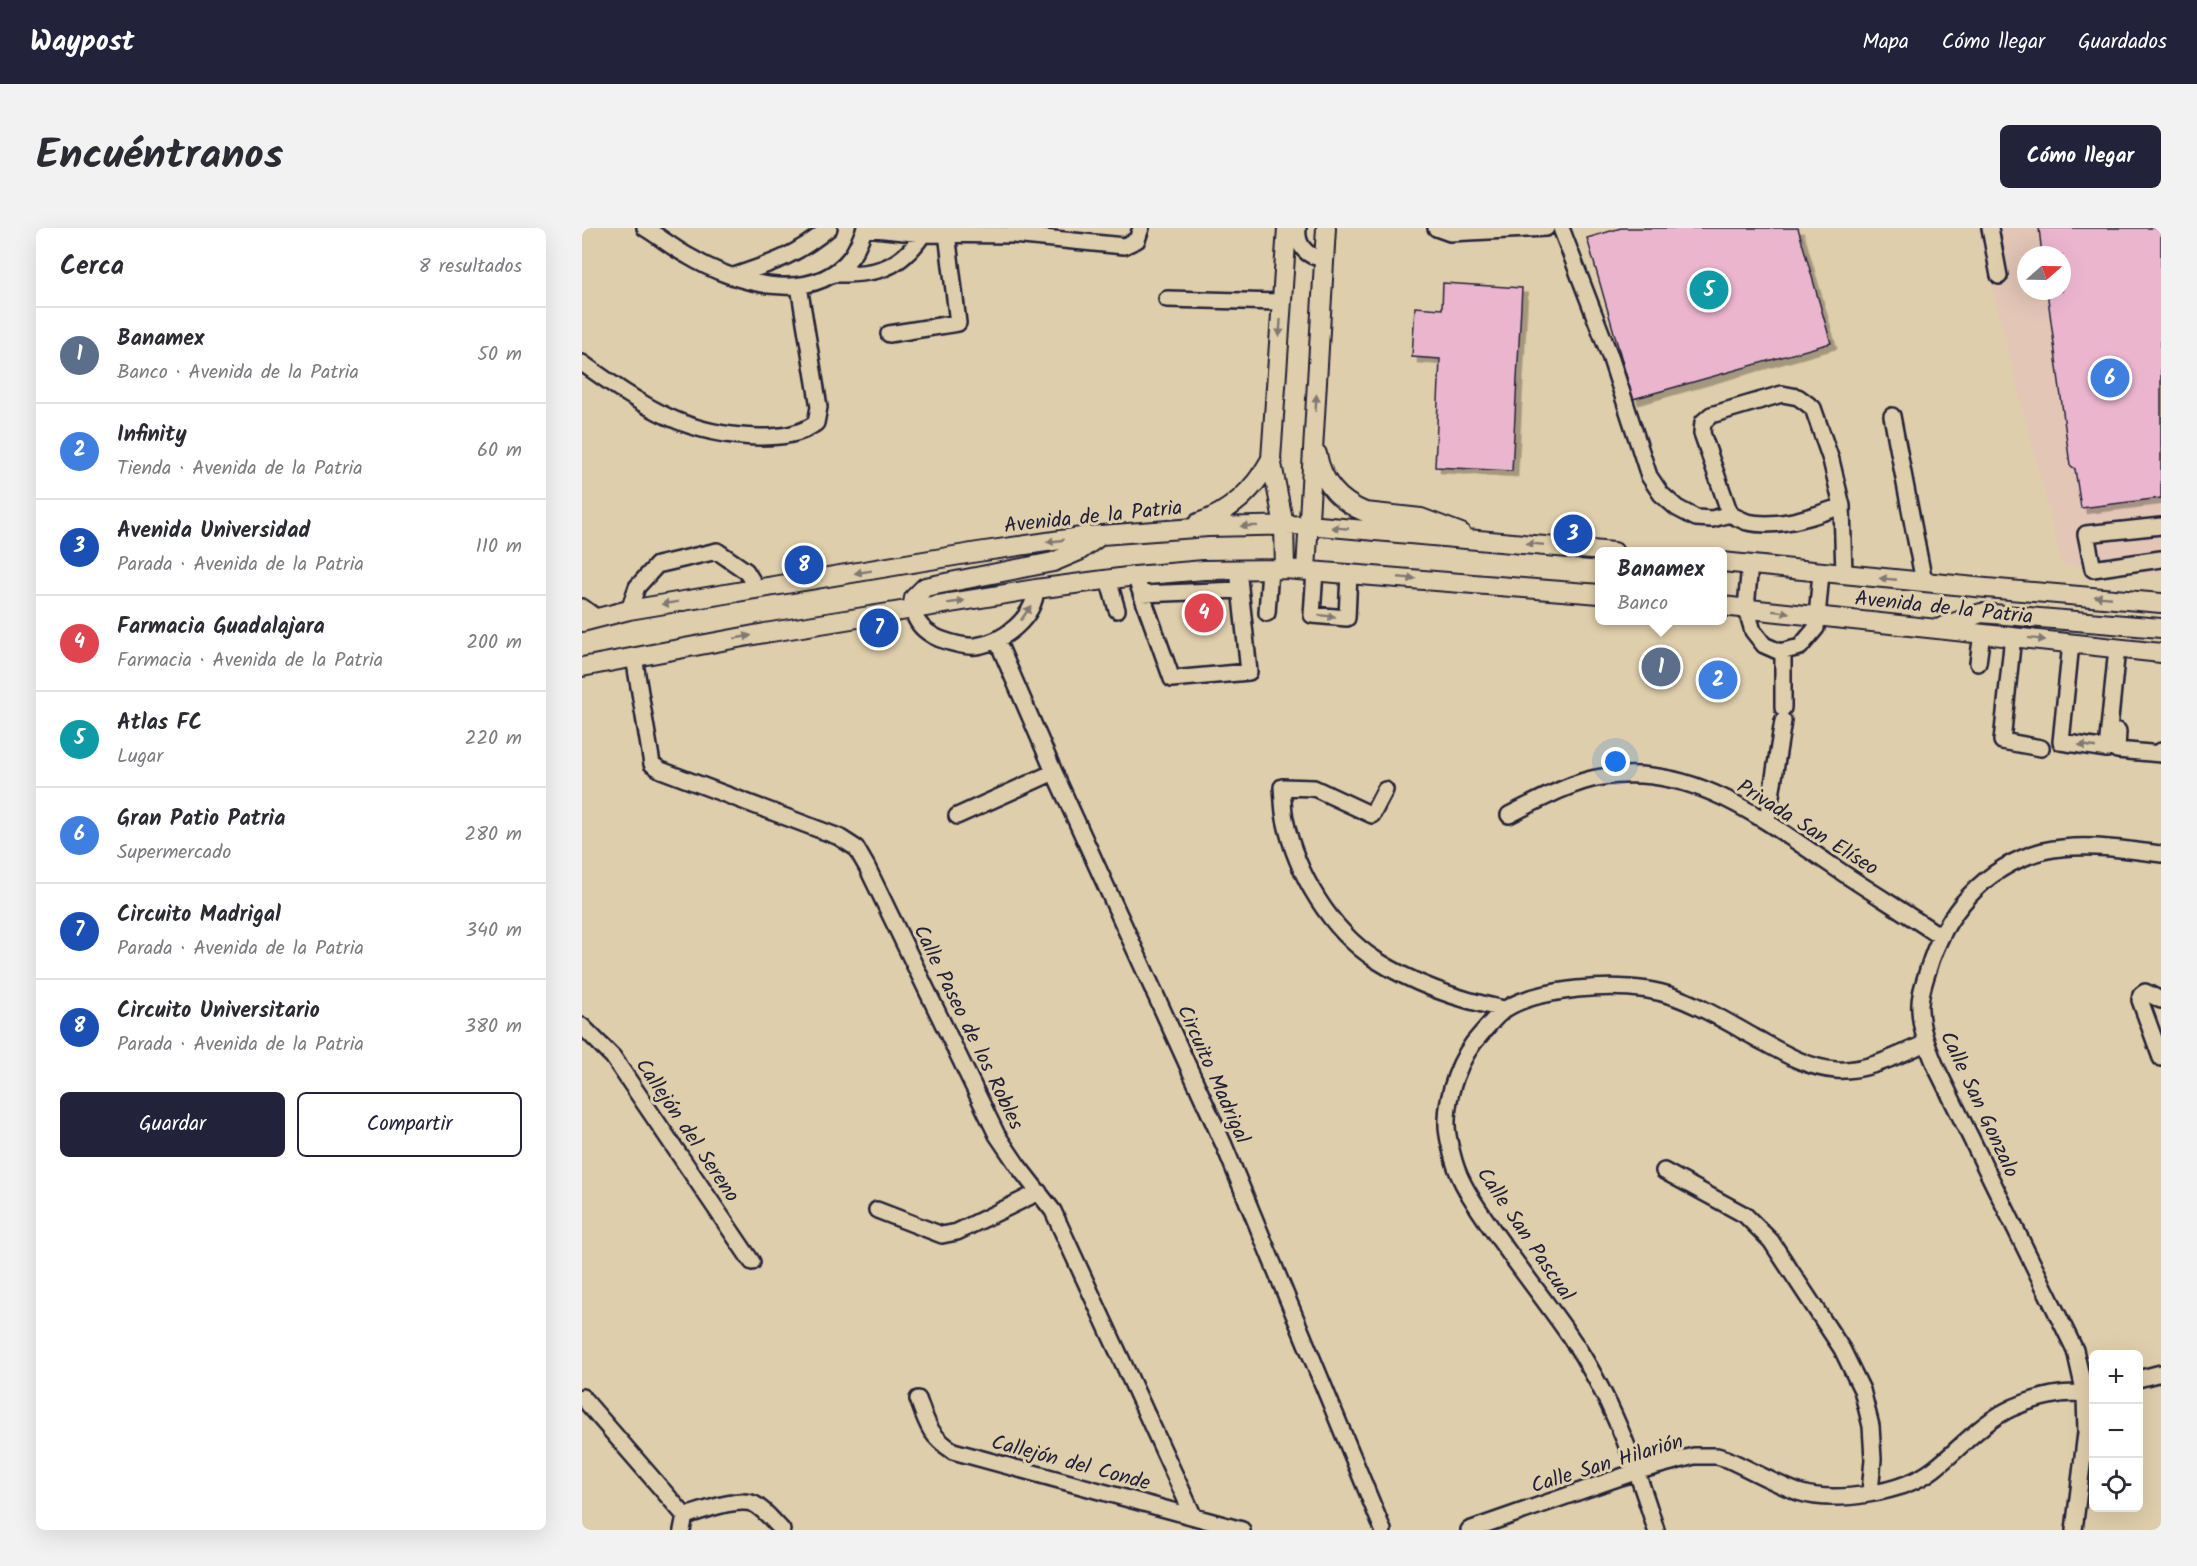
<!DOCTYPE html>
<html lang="es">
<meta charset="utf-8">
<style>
body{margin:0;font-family:Kalam,sans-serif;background:#f2f2f3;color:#2b2b33}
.controls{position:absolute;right:18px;bottom:18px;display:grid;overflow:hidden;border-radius:9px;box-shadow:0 6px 24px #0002}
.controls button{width:54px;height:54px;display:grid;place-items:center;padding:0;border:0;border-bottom:2px solid #e1e1e2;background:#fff;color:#2b2b33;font:30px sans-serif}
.compass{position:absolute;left:1435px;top:18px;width:54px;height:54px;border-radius:50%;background:#fff;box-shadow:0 6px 24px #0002;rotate:70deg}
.you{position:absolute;left:1034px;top:534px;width:21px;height:21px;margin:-15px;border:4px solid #fff;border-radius:50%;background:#1a73e8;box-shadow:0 0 0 9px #1a73e833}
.badge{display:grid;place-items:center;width:39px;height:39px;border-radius:50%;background:#22223b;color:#fff;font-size:20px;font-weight:700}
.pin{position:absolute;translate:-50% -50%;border:3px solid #fff;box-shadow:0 2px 6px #0006}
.popup{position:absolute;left:1013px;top:319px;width:132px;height:78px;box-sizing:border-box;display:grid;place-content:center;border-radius:9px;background:#fff;filter:drop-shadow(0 2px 4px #0005);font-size:20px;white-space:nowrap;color:#7c7c81}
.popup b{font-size:22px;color:#2b2b33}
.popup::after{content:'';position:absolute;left:50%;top:100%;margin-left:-12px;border:12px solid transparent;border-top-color:#fff}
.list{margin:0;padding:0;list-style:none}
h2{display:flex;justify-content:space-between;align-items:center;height:78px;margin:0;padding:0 24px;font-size:26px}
h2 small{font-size:20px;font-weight:400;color:#7c7c81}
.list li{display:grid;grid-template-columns:39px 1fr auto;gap:18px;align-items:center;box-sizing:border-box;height:96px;padding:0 24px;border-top:2px solid #e1e1e2}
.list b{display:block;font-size:22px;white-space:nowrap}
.list p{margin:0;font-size:20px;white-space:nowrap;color:#7c7c81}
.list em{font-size:20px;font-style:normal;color:#7c7c81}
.actions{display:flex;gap:12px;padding:18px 24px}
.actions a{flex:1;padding:14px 0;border:2px solid #22223b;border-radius:9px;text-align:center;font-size:21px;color:#22223b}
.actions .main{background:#22223b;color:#fff}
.icon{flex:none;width:33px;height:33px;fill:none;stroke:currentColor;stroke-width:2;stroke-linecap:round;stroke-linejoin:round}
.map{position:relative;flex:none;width:1579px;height:1302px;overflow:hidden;border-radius:9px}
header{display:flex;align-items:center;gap:36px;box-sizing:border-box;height:84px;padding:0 30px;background:#22223b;color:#fff}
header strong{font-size:28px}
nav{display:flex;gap:33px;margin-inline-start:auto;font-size:21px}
.intro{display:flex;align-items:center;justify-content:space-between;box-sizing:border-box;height:144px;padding:0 36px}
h1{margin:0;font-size:42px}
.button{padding:15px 27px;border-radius:9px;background:#22223b;color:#fff;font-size:21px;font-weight:700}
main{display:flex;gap:36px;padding:0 36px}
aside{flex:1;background:#fff;border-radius:9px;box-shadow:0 6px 24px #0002}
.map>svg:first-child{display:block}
.built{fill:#e3c6b6;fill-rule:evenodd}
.building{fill:#ebb5ce;stroke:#22223b;stroke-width:1.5;filter:url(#shadow)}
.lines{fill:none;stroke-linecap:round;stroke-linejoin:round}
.minor-casing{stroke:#22223b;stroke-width:20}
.major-casing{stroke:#22223b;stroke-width:22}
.minor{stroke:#dfceab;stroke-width:15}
.major{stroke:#dfceab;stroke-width:18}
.oneway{fill:#807873}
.labels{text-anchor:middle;stroke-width:6;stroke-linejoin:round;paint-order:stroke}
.street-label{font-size:21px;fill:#22223b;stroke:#dfceab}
</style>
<header>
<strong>Waypost</strong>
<nav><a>Mapa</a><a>Cómo llegar</a><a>Guardados</a></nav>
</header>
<div class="intro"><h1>Encuéntranos</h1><a class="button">Cómo llegar</a></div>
<main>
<aside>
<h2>Cerca<small>8 resultados</small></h2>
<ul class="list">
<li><span class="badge" style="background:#5c6f8a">1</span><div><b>Banamex</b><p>Banco · Avenida de la Patria</p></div><em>50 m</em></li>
<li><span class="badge" style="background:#3f7fe0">2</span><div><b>Infinity</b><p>Tienda · Avenida de la Patria</p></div><em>60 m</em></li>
<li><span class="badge" style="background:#1a4fb4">3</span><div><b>Avenida Universidad</b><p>Parada · Avenida de la Patria</p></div><em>110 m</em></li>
<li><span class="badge" style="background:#e0444e">4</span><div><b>Farmacia Guadalajara</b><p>Farmacia · Avenida de la Patria</p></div><em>200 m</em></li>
<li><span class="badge" style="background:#0f9aa8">5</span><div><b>Atlas FC</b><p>Lugar</p></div><em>220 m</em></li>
<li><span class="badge" style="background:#3f7fe0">6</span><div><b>Gran Patio Patria</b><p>Supermercado</p></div><em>280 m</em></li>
<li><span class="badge" style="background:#1a4fb4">7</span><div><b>Circuito Madrigal</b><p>Parada · Avenida de la Patria</p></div><em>340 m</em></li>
<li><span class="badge" style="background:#1a4fb4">8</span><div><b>Circuito Universitario</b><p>Parada · Avenida de la Patria</p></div><em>380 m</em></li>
</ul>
<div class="actions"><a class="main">Guardar</a><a>Compartir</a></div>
</aside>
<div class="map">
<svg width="1579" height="1302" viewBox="0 0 1579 1302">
<defs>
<filter id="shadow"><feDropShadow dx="5.5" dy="5.5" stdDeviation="0" flood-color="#0004"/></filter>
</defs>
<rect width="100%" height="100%" fill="#dfceab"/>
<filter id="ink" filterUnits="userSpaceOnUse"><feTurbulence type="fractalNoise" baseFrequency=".0167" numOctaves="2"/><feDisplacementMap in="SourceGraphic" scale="12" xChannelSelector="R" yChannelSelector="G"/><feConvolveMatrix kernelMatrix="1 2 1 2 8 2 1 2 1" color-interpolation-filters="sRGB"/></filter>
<g filter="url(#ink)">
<!-- built -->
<path class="built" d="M1395 0H1579V347L1480 336ZM1444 27H1480V63H1444Z"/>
<!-- building -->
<path class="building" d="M1039 0H1216L1249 115 1051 171 1005 10Z
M1457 0H1579V270L1499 280 1493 241 1488 237 1465 63H1480V27H1460Z
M861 55 940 60 930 243 853 239 858 131 830 129 833 79 860 81Z"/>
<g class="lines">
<!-- minor casing -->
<g class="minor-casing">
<path id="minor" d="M63 0C78 9 91 20 106 28 151 55 230 79 269 29 275 21 279 10 283 0L341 6 431 7 542 18 555 12 559 0
M716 0C714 17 725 30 742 30
M854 0 868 5 964 0
M979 0 1028 128 1067 248 1079 266 1095 280 1114 290 1130 291 1148 286
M1408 0 1417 48
M250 46C291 47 317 43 341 6
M152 48C191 35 215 27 247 0
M585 71 700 74
M307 106 376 95 365 5
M0 135C60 177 102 208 178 209 199 209 218 207 234 195L237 179 217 58
M1310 188 1342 354
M1260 278C1231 288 1197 301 1165 294 1160 292 1153 289 1148 286L1120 205 1121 194 1129 187 1200 166 1216 169 1231 180 1249 232 1260 278 1262 347
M1579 298 1504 306 1511 341 1579 331
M1168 336 1164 380 1171 403 1182 417 1198 424 1218 419 1234 400 1239 345
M733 343 730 387 765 390 767 345
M553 348 590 451 667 444 656 341
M526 351 535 382
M559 366 658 362
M0 379 15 390
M330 381C332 385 333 390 336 394 340 401 350 408 358 411 369 415 382 419 394 418 422 414 452 390 454 361
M47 382 55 359 75 337 135 323 164 343 175 361
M685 385 688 341
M1431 408 1420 513 1459 520
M415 412 472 544 642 917 801 1302
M1489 415 1479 514 1525 521 1535 420
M52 429 70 536 79 542 257 609 274 620 285 639 415 907 436 938 471 983 612 1289
M1396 435 1400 405
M1201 480V423
M1536 503 1535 522 1579 526V523
M803 562 790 587 732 560 700 559C701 570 701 581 703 591 714 645 748 702 794 732 832 756 878 772 922 781
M927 587C953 574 991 553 1020 549 1112 534 1183 593 1255 641 1289 664 1324 685 1358 708
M375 588 472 544
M1185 593 1201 493
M1579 772 1563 764 1559 767 1558 772 1579 830
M0 798 31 829 170 1034
M1082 943 1163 987 1189 1013 1260 1121 1280 1162 1289 1198 1291 1231 1288 1265
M295 982 360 1007 375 1004 457 964
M1556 1151 1579 1145
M0 1169 103 1288 100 1302
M336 1171C345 1196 348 1208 371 1223L660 1302
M103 1288C121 1283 155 1269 172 1276 182 1281 192 1294 200 1302
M887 1302 1056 1243 1112 1228H1135L1145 1231C1167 1241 1194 1256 1216 1264 1253 1276 1321 1265 1352 1241 1379 1220 1398 1195 1430 1180 1444 1174 1463 1168 1478 1166 1489 1164 1499 1167 1510 1164
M1074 1302C1053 1234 1028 1166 987 1107 962 1071 935 1037 910 1001 896 980 879 958 872 933 869 922 865 908 865 897 864 867 878 828 899 806 906 798 915 786 925 780 945 768 972 764 995 761 1026 758 1063 758 1093 769 1121 779 1147 795 1172 809 1198 823 1224 840 1254 842 1285 844 1316 827 1344 815
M1492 1302 1504 1205 1503 1166 1493 1122 1354 839C1346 820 1339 803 1338 782 1337 768 1342 755 1346 742 1363 685 1402 639 1461 623 1500 614 1540 621 1579 626"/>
</g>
<!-- major casing -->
<g class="major-casing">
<path id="major" d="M735 226C740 254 756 273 783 284L839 290 879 305
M616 295C649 284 672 262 689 231
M1140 334 1393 359 1579 375
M703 341 702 297 689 231 705 0
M724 342 744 0
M1140 378 1579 425
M330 381 332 370 343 359 471 334 497 323 518 308
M0 394 47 382 396 324 506 308 626 299 726 297 1032 324
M1360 399 1399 385 1579 400
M0 439 183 405 454 361 553 348 622 342 703 341 1018 366"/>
</g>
<!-- minor -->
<use href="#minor" class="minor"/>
<!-- major -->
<use href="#major" class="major"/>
</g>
<!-- one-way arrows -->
<defs><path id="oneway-solid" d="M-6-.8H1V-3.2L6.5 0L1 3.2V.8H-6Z" transform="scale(1.5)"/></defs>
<g class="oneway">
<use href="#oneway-solid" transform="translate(698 100) rotate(94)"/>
<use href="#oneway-solid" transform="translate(734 175) rotate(-87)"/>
<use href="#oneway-solid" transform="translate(667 298) rotate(179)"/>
<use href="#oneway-solid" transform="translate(758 300) rotate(-175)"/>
<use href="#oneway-solid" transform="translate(473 313) rotate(172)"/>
<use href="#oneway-solid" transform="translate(953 316) rotate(-175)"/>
<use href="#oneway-solid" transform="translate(281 344) rotate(171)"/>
<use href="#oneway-solid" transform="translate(825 350) rotate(5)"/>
<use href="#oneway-solid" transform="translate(1306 351) rotate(-175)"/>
<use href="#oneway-solid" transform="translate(1521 369) rotate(-175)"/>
<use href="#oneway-solid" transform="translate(374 374) rotate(-9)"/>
<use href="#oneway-solid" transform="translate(88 375) rotate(171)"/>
<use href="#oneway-solid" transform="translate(1199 384) rotate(7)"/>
<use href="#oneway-solid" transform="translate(444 385) rotate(-55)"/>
<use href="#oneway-solid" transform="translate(745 388) rotate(6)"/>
<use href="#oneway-solid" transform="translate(161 409) rotate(-10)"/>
<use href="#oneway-solid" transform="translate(1455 411) rotate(7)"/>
<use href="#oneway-solid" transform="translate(1505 518) rotate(-172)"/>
</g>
</g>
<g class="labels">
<!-- street labels -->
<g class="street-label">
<text transform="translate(511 288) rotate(-6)" y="7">Avenida de la Patria</text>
<text transform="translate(1362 379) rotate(6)" y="7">Avenida de la Patria</text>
<text transform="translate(1226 599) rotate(32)" y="7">Privada San Elíseo</text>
<text transform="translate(387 799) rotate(64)" y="7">Calle Paseo de los Robles</text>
<text transform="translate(632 846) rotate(66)" y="7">Circuito Madrigal</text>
<text transform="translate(1398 876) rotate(65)" y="7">Calle San Gonzalo</text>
<text transform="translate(106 902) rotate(56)" y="7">Callejón del Sereno</text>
<text transform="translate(944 1006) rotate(56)" y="7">Calle San Pascual</text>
<text transform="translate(489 1234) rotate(15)" y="7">Callejón del Conde</text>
<text transform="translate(1025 1235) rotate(-17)" y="7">Calle San Hilarión</text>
</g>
</g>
</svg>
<div class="controls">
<button>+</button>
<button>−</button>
<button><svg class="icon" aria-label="locate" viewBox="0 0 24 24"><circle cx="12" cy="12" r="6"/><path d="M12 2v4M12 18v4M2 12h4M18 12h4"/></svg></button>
</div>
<svg class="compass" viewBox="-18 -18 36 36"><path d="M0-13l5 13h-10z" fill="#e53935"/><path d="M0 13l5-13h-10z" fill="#7c7c81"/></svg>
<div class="you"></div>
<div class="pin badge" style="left:1079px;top:439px;background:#5c6f8a">1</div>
<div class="popup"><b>Banamex</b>Banco</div>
<div class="pin badge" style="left:1136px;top:452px;background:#3f7fe0">2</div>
<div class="pin badge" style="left:991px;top:306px;background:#1a4fb4">3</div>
<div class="pin badge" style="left:622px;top:385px;background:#e0444e">4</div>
<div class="pin badge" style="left:1127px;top:62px;background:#0f9aa8">5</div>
<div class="pin badge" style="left:1528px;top:150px;background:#3f7fe0">6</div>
<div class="pin badge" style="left:297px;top:400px;background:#1a4fb4">7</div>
<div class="pin badge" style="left:222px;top:337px;background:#1a4fb4">8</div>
</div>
</main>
